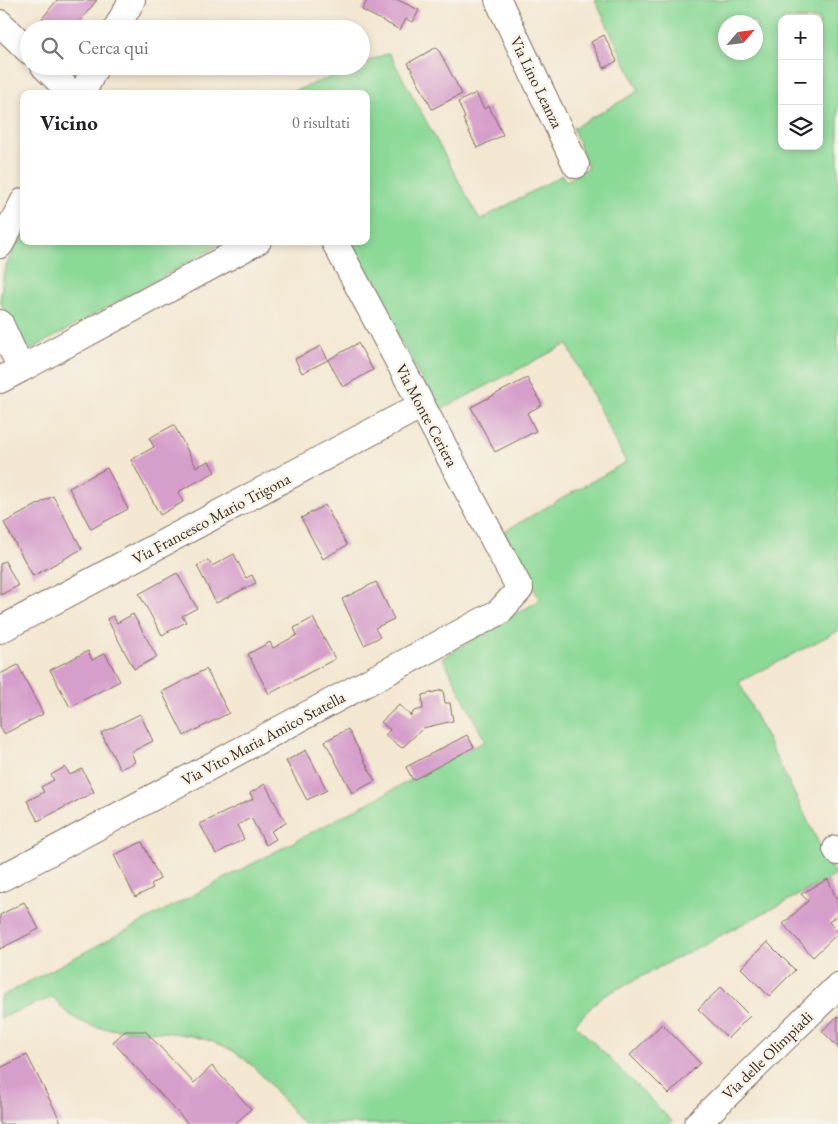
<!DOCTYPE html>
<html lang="it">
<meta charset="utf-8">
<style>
body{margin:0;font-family:"EB Garamond",serif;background:#f2f2f2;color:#202124}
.controls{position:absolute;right:15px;top:15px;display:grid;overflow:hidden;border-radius:10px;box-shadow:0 2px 8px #0003}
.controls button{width:45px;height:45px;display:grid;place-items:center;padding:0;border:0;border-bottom:1px solid #e0e0e0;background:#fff;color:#202124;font:25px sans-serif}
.compass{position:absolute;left:718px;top:15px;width:45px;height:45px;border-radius:50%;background:#fff;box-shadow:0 2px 8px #0003;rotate:62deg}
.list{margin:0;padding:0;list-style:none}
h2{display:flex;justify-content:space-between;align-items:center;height:65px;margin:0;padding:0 20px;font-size:21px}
h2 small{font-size:16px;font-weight:400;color:#757577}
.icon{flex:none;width:28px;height:28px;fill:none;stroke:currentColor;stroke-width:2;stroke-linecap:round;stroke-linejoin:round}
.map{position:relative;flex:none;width:838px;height:1124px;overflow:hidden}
.search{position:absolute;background:#fff;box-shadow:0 2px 8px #0003;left:20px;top:20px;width:350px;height:55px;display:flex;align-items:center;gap:12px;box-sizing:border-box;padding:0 18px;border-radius:28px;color:#757577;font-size:19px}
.panel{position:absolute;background:#fff;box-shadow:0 2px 8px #0003;left:20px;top:90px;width:350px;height:155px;border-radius:10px}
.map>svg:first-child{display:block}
.green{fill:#8bd997;stroke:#63825a;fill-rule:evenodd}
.building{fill:#d69eca}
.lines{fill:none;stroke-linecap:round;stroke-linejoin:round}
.minor-casing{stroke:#7b6c5d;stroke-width:28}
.minor{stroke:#fff;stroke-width:26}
.labels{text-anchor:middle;stroke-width:5;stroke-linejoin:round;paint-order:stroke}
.street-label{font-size:16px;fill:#3b2a1e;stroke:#f7f3e8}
</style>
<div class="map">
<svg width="838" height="1124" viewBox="0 0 838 1124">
<rect width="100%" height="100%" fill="#f7f3e8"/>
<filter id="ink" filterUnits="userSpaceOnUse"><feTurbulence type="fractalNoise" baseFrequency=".02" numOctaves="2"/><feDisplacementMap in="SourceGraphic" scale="10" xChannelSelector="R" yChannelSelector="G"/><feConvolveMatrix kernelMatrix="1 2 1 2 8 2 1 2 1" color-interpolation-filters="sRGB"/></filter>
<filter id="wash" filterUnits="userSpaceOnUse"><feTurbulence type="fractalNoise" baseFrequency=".0096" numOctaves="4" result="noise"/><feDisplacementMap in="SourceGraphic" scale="20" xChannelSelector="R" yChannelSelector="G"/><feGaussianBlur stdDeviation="1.12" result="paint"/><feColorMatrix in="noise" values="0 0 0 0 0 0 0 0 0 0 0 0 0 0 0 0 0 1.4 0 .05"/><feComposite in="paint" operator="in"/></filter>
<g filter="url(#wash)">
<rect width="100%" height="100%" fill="#f3e7d1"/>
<!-- green -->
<path class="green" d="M595 0H838V631L739 682 835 876 600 998 575 1024 672 1121 669 1124H303C279 1097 255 1059 221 1045 199 1035 169 1032 146 1031 118 1029 92 1032 69 1014 63 1010 58 1002 53 997L0 1018V997L485 741 443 658 540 600 503 532 626 462 567 344 438 411 348 241H366V94H286L361 66V64L389 53 480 220 562 175 566 181 588 168 573 128 639 91ZM782 19H819V146H782ZM726 22H756V52H726Z
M24 226V241H227L30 350 17 338 0 300 4 271Z"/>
<g id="blocks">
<!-- building -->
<path class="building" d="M57 0H97L73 29H41L37 25Z
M367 0H398L419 10 413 22 406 19 400 30 362 10Z
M604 35 617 61 604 68 591 42Z
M437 47 462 94 432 109 408 63Z
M476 93 484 109 489 106 503 135 477 148 463 119 465 118 458 102Z
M358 343 373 370 343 387 328 360Z
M321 346 328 360 302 373 295 359Z
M527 378 542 405 527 413 536 431 495 452 471 407Z
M174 425 196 467 209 461 215 472 178 492 183 502 160 515 131 460 154 447 149 438Z
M107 468 128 509 91 529 69 488Z
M53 496 82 549 33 576 4 523Z
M325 505 347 545 323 559 301 518Z
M234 554 246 578 252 575 256 583 216 603 197 566 208 560 212 566Z
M5 561 18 586 0 595V564Z
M177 573 197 608 182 616 186 622 162 635 139 594Z
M376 582 394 619 375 628 380 637 364 645 342 599Z
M133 614 157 657 134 669 107 619 113 616 117 623Z
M313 618 335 659 269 694 248 654 270 642 273 648 297 635 294 628Z
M88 651 92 660 105 653 120 681 70 707 50 670Z
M18 665 43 714 4 734 0 726V674Z
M206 669 229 713 184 736 162 692Z
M443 690 445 703H450L453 721 423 728 402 748 385 735 390 730 381 722 399 705 411 716 414 711 423 709 422 695Z
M140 714 153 741 131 752 135 762 120 769 101 733Z
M348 729 375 781 352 793 325 741Z
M467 735 474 747 413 780 406 767Z
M306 750 327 790 307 800 286 761Z
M65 767 70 775 82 769 94 792 38 821 27 801 44 792 41 787 54 780 51 775Z
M265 784 286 823 271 831 276 839 266 845 251 818 237 825 244 839 216 854 200 824 253 799 250 793Z
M142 842 160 879 151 884 153 888 135 897 114 855Z
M828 879 838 903V914L829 922 838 933 813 957 783 924 808 901 801 894Z
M24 902 39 929 0 949V915Z
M767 942 795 970 769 996 741 968Z
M721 987 750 1016 728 1038 698 1009Z
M838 1016V1047L822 1031Z
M662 1024 700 1063 669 1094 630 1055Z
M125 1031H145L194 1083 212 1066 251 1109 235 1124H188L113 1042Z
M27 1055 62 1124H0V1068Z"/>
</g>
</g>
<g filter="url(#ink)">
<use href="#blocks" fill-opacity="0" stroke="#7b6c5d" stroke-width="1"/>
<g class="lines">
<!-- minor casing -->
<g class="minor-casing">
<path id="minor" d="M498 0 576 165
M0 23 29 51
M116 29 132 0
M44 66 72 94
M82 94 96 66
M0 245 24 201
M0 323 21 369 0 380
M21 369 258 241
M0 630 422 405
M836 849 838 852
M0 879 499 612 520 589 334 241
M697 1124 838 986"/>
</g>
<!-- minor -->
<use href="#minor" class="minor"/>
</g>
</g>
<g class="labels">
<!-- street labels -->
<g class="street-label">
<text transform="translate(537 82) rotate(64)" y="6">Via Lino Leanza</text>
<text transform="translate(427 415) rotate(62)" y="6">Via Monte Ceriera</text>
<text transform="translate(211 518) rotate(-28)" y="6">Via Francesco Mario Trigona</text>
<text transform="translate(263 738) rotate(-28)" y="6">Via Vito Maria Amico Statella</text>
<text transform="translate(767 1055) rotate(-44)" y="6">Via delle Olimpiadi</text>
</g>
</g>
</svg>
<div class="controls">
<button>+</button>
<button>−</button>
<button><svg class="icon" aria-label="layers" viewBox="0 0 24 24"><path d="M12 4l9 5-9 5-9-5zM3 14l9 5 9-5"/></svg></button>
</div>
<svg class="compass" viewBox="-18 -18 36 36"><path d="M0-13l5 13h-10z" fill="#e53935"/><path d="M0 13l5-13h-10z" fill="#757577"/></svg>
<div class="search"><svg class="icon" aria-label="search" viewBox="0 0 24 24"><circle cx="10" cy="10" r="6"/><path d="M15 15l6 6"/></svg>Cerca qui</div>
<section class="panel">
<h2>Vicino<small>0 risultati</small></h2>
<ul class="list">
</ul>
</section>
</div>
